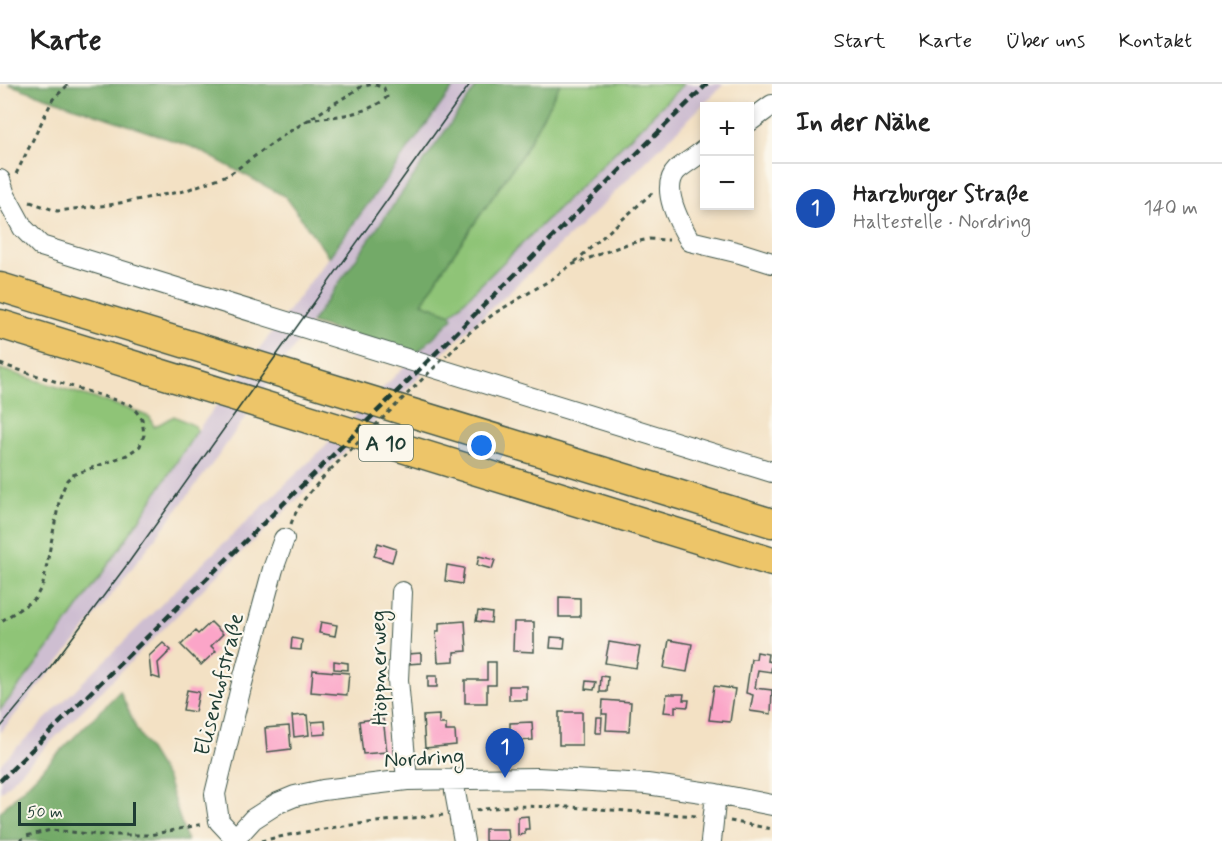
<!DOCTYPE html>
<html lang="de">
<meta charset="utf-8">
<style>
body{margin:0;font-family:Mynerve,sans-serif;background:#f6f6f6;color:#222}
.controls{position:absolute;right:18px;top:18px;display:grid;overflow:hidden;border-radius:0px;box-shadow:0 3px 9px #0003}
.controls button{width:54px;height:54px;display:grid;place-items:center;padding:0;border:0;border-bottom:2px solid #e0e0e0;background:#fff;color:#222;font:30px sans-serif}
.scale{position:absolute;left:18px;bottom:15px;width:118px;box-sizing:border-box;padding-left:6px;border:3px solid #1f3d34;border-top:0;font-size:16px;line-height:21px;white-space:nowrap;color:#1f3d34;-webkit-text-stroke:4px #fbf7ec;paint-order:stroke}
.you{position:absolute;left:482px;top:362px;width:21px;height:21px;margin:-15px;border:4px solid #fff;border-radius:50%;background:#1a73e8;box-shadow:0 0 0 9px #1a73e833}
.badge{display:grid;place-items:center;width:39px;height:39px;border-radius:50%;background:#111827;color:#fff;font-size:20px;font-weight:700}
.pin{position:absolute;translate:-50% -50px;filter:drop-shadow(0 2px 3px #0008)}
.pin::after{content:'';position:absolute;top:32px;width:21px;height:18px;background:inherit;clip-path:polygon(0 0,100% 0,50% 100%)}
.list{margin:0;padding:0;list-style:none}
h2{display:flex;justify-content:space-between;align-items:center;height:78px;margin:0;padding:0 24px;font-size:26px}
h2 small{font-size:20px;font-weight:400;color:#767676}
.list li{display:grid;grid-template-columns:39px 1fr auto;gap:18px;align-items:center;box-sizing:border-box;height:90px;padding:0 24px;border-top:2px solid #e0e0e0}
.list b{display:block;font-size:22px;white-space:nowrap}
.list p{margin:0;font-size:20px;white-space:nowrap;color:#767676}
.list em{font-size:20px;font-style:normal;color:#767676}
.map{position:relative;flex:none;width:772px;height:757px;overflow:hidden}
header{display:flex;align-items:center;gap:36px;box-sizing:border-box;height:84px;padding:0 30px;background:#fff;border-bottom:2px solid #e0e0e0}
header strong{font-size:28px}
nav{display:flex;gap:33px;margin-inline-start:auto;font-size:21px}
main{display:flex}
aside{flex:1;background:#fff}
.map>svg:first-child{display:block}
.industrial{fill:#cebed1}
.green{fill:#8fc477;stroke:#578056;stroke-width:1.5}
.forest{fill:#73aa68;stroke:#49744e;stroke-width:1.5}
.building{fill:#fba5c8}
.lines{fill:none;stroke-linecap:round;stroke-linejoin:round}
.minor-casing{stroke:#3f564a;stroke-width:22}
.highway-casing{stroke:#3f564a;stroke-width:31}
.path{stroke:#3f564a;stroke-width:3;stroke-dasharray:4.5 4.5;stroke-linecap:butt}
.minor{stroke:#fff;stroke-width:20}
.highway{stroke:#edc569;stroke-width:28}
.tram{stroke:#1f3d34;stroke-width:1.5}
.rail{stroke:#1f3d34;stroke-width:4.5;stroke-dasharray:9 4.5;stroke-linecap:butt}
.path-bridge{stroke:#3f564a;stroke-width:3;stroke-dasharray:4.5 4.5;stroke-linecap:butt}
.labels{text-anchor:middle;stroke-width:4.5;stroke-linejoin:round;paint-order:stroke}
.shield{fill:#fbf7ec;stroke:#61756b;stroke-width:1.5}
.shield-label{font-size:21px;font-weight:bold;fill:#1f3d34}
.street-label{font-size:22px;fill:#1f3d34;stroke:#fbf7ec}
</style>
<header>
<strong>Karte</strong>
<nav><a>Start</a><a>Karte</a><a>Über uns</a><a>Kontakt</a></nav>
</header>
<main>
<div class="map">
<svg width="772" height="757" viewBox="0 0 772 757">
<rect width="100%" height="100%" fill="#fbf7ec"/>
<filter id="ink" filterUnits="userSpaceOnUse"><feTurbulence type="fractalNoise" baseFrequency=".0167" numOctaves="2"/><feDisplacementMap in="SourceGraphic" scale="12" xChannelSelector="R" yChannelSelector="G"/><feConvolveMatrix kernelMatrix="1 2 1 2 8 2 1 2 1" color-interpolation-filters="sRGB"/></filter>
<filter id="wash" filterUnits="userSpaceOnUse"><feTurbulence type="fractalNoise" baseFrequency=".008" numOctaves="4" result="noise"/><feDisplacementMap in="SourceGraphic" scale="24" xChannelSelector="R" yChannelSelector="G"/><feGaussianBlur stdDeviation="1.35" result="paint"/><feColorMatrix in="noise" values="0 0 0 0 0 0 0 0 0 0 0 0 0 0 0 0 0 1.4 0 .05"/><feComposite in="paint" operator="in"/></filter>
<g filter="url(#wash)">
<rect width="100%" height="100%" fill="#f3e1c4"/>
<!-- industrial -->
<path class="industrial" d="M456 0H478L216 375 76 557 0 649V626L61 548 140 435 171 385 197 347 329 173Z
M684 0H724L590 133 445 267 276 436 213 495 0 709V680L201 481 316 371 453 234 451 230Z"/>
<!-- green -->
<path class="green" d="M560 0H684L451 230 422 219 443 185 523 69Z
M0 285 132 326 150 333 154 343 174 332 195 342 197 347C177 377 158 407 139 436 95 501 50 565 0 626Z"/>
<!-- forest -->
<path class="forest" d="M8 0H456L329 173 286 113 195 64Z
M478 0H560L523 69 443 185 422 219 451 230 453 234 416 270 311 239Z
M120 607 137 646 167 695 187 757H0V728Z"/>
<g id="blocks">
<!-- building -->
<path class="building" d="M378 459 396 465 392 478 374 472Z
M479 472 495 476 492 485 477 481Z
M447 481 464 484 462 500 445 497Z
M559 513 580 514V533H559Z
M478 527 492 529 491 539 476 537Z
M465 537 467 567 454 568V577L438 578 436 547H439V539Z
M211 538 223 550 211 562 216 567 201 581 181 561 195 547 198 550Z
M321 538 337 541 335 552 319 549Z
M514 538H534V568L513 567Z
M551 553 565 554 564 565 550 564Z
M292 554 302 556 301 566 291 565Z
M669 556 692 560 687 588 664 584Z
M609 558 640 563 636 584 605 579Z
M163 559 171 566 158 579 160 595 151 592 149 572Z
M757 568 768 570 767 577 772 578 771 588 758 586 755 604 772 606 771 630 750 627 753 611 746 609 751 575H756Z
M421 569V579L408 580V570Z
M334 577 348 579V586L334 585Z
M487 578H496V601H487V619H465V596H487Z
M313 586 349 589 347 611 311 608Z
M428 592H437V603H428Z
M601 592 608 593 607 608H600Z
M586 597 596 598 594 606 585 605Z
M509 602H527V616H509Z
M714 602 735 605 730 638 709 636Z
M187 606 199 608 195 628 183 626Z
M667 610H684L683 616H689L688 623 675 622V629L664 628Z
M603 616 631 618 629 647 606 646 607 630H602Z
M559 628H582V661H559Z
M307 631 309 651 294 653 292 632Z
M439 631V640H446V647H455L456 661 425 664 423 632Z
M596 633H602L601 649H595Z
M383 634 387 668 363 670 359 637Z
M325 637 326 650 313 651 312 638Z
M532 638 533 656 510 657V639Z
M289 642 291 665 267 668 265 644Z
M528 732 529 745H525V750L518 751V733Z
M485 745H508L509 757H485Z"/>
</g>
</g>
<g filter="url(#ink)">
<use href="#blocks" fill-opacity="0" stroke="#3f564a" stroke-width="1.5"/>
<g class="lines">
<!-- minor casing -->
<g class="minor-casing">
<path id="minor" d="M750 37 772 21
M704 66C696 73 685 79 677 86 659 104 680 140 690 157L740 169 772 179
M0 96 5 111 23 144 41 162 772 388
M402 508 398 596 407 696
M455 695V708L464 757
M235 754 219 737 215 710 241 603 273 485 284 455
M233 757 253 735 278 719 295 712 323 706 407 696 537 694 647 700 716 710 772 721
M711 757 716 710"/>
</g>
<!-- highway casing -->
<g class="highway-casing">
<path id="highway" d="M0 203 772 439
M0 240C258 318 514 400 772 478"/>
</g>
<!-- path -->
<path class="path" d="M16 90 53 15 69 0
M30 118 57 127 109 121 184 107 230 90 284 51 361 3 373 0 384 4 387 13C366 32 334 32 308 36
M575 178 653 108
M449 270 469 249 495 229 552 195 571 181 627 160 649 155 669 156
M0 280 131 321 142 335 144 351 140 362 127 371 73 391 67 396 60 413 43 500 35 515 0 538
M291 440C299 417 314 404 330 386
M476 726 512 722 570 723 697 732
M730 737 772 745
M20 757 26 752 51 746 101 751H150L203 740
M261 757C321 743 382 737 443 731"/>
<!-- minor -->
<use href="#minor" class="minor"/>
<!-- highway -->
<use href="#highway" class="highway"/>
<!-- tram -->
<path class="tram" d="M0 644 45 590 129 478 470 0"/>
<!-- rail -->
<path class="rail" d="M0 697 324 380 707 0"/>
<!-- path-bridge -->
<path class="path-bridge" d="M330 386 447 271"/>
</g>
</g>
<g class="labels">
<!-- shield labels -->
<rect class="shield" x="359" y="341" width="54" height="36" rx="4.5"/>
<g class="shield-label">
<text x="386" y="366">A 10</text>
</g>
<!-- street labels -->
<g class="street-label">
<text transform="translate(378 584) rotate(-91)" y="8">Höppnerweg</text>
<text transform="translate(218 600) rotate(-76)" y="8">Elisenhofstraße</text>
<text transform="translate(424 673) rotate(-3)" y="8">Nordring</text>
</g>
</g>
</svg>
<div class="controls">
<button>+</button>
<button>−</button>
</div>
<div class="scale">50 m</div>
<div class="you"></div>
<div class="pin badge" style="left:505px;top:694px;background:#1a4fb4">1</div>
</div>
<aside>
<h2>In der Nähe<small></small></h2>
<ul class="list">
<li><span class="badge" style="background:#1a4fb4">1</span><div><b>Harzburger Straße</b><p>Haltestelle · Nordring</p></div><em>140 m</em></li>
</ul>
</aside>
</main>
